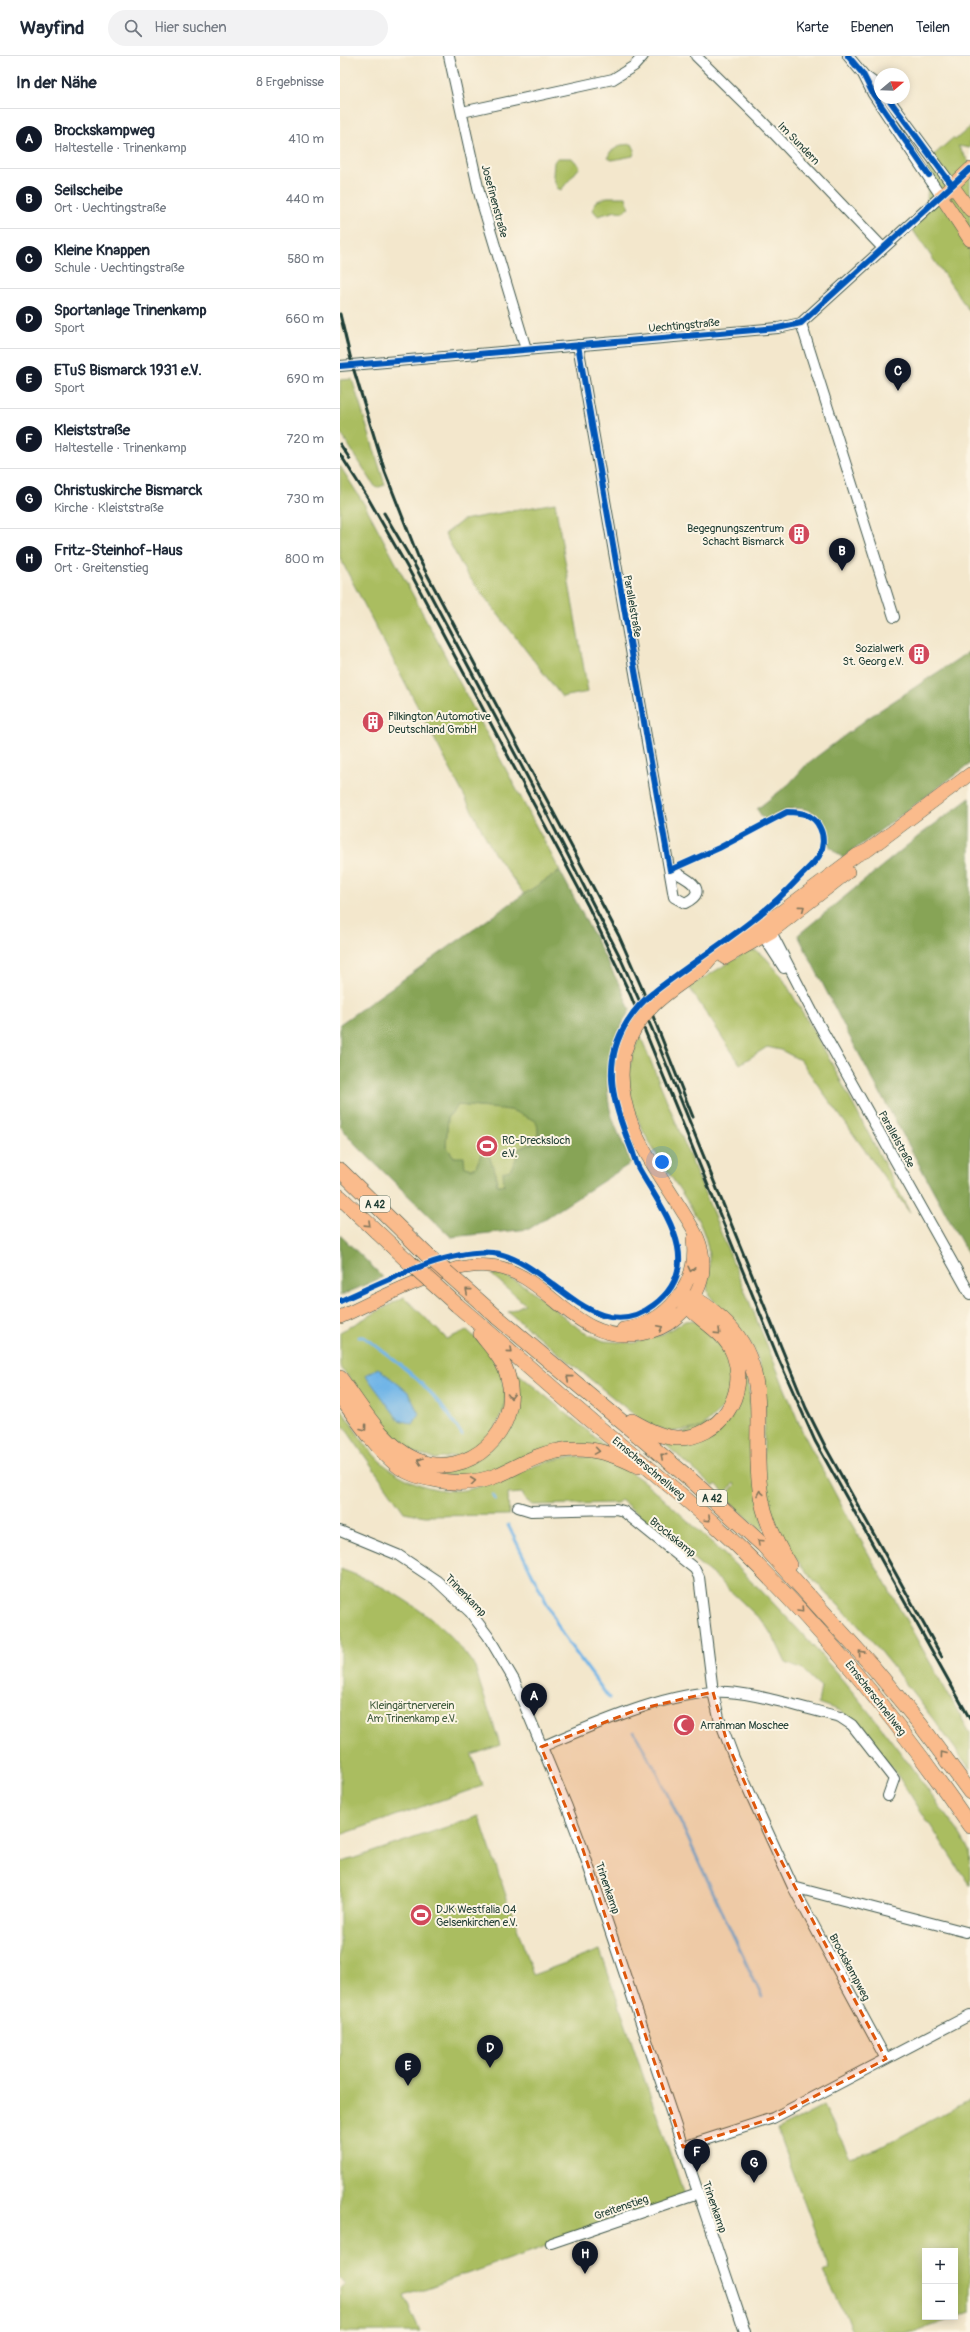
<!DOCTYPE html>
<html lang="de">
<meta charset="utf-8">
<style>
body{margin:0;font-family:Pangolin,sans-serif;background:#f2f2f3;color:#1f2937}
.controls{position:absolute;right:12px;bottom:12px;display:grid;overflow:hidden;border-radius:0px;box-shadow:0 2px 10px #0003}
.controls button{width:36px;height:36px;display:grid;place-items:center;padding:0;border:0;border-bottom:1px solid #e0e1e3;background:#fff;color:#1f2937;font:20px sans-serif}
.compass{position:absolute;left:534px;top:12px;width:36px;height:36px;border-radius:50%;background:#fff;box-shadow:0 2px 10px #0003;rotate:71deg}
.you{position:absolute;left:322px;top:1106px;width:14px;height:14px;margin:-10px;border:3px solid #fff;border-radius:50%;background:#1a73e8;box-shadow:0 0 0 6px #1a73e833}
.badge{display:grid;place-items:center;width:26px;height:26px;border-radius:50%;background:#111827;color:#fff;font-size:13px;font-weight:700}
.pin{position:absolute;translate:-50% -33px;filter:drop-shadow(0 1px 2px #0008)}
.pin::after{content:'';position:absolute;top:21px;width:14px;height:12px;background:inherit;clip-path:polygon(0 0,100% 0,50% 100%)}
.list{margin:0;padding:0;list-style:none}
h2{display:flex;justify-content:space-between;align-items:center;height:52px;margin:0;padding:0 16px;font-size:17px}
h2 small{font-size:13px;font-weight:400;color:#747a83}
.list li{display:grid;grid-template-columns:26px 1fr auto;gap:12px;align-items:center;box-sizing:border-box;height:60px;padding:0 16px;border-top:1px solid #e0e1e3}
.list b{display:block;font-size:15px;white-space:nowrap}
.list p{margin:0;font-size:13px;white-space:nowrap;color:#747a83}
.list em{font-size:13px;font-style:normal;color:#747a83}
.icon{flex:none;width:22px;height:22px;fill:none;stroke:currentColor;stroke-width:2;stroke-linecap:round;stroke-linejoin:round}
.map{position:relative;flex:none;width:630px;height:2276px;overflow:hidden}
header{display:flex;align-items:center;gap:24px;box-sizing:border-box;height:56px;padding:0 20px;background:#fff;border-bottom:1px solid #e0e1e3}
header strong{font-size:19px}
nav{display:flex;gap:22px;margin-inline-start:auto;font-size:14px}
.search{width:280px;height:36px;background:#f2f2f3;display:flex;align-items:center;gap:10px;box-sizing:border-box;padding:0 14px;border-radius:22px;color:#747a83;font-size:15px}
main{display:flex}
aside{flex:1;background:#fff}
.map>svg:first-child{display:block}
.green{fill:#aabd61;stroke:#647d4a;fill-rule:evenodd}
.forest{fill:#87a457;stroke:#537046;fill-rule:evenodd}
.water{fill:#71b5e7;stroke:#48798e}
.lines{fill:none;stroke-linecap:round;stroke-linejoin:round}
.stream{stroke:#71b5e7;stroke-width:3}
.minor-casing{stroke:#3f564b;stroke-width:12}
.major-casing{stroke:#3f564b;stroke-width:14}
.highway-casing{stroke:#3f564b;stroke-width:16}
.minor{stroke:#fff;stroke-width:10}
.major{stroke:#fabb8c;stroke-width:13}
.highway{stroke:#fabb8c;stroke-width:15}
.rail{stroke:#1f3d34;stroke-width:3}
.major-bridge-casing{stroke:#3f564b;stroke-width:14;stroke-linecap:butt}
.highway-bridge-casing{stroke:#3f564b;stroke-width:16;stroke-linecap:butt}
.major-bridge{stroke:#fabb8c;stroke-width:13}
.highway-bridge{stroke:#fabb8c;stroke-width:15}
.cycleway-casing{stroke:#fcf5e5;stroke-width:8}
.cycleway{stroke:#0057b8;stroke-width:6}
.oneway{stroke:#82765c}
.marked{fill:#de580e;fill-opacity:0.2;stroke:#de580e;stroke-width:3;stroke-dasharray:8 5;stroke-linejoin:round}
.labels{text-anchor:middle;stroke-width:4;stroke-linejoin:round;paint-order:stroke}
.shield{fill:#fcf5e5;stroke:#617469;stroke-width:1}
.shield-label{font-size:10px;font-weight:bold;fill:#1f3d34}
.street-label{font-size:11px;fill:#1f3d34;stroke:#fcf5e5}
.poi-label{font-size:11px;fill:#1f3d34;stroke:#fcf5e5;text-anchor:start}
.park-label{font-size:11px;fill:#425d3f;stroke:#fcf5e5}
</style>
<header>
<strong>Wayfind</strong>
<div class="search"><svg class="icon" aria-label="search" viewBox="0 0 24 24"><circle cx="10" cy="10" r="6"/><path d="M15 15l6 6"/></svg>Hier suchen</div>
<nav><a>Karte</a><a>Ebenen</a><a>Teilen</a></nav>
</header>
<main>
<aside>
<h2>In der Nähe<small>8 Ergebnisse</small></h2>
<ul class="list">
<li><span class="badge">A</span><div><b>Brockskampweg</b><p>Haltestelle · Trinenkamp</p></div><em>410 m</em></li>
<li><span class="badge">B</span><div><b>Seilscheibe</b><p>Ort · Uechtingstraße</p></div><em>440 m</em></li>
<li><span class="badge">C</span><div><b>Kleine Knappen</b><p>Schule · Uechtingstraße</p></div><em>580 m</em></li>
<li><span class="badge">D</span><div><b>Sportanlage Trinenkamp</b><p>Sport</p></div><em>660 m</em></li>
<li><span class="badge">E</span><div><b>ETuS Bismarck 1931 e.V.</b><p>Sport</p></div><em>690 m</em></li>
<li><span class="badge">F</span><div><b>Kleiststraße</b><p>Haltestelle · Trinenkamp</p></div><em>720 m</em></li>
<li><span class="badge">G</span><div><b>Christuskirche Bismarck</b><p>Kirche · Kleiststraße</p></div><em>730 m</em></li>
<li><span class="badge">H</span><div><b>Fritz-Steinhof-Haus</b><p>Ort · Greitenstieg</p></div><em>800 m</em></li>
</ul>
</aside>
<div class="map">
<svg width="630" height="2276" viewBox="0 0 630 2276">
<rect width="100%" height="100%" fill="#fcf5e5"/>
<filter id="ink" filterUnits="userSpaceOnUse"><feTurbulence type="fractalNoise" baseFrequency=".025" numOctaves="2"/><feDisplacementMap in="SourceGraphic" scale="8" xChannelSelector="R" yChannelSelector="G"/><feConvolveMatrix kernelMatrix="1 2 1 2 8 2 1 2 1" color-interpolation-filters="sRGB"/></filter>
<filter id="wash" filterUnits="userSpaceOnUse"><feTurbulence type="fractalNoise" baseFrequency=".012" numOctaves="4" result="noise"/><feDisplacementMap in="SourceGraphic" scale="16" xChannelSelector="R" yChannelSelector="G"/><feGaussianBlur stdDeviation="0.9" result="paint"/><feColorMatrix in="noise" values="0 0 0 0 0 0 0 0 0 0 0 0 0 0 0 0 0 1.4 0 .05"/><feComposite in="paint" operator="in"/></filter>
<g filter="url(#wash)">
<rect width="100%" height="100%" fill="#f3e7cc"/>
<!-- green -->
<path class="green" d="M630 71V92L618 90 630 108V256L570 170 587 151 588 104 613 82 615 84Z
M292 88 295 94 293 100 272 104 268 102 270 96 281 89Z
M217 102H232L240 111 221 134 217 132 213 120 214 106Z
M267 141H286L289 151 283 156 276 155 258 160 253 154 255 146Z
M12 323 45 429 36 432 0 376V324Z
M0 410 26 451 220 815 184 838 154 797 0 502Z
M215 447 248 636 222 641 126 517 105 478 123 464Z
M408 895H416L426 902 442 921 485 995 570 1157 460 1004 441 994 427 991 400 1008 349 931Z
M300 979 463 1377 506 1458 630 1677V1713C596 1666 561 1620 524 1576 496 1544 459 1516 440 1477 431 1458 425 1434 424 1413 422 1376 430 1339 418 1304 409 1277 387 1260 369 1239 365 1228 368 1221 369 1210 370 1196 366 1181 360 1168 338 1123 294 1081 289 1029 287 1012 294 994 300 979Z
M118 1049 171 1054 196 1064C202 1083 195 1087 178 1093V1099L165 1129H157L156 1118 147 1095 144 1093 136 1111 131 1113 125 1111 119 1102 114 1101 106 1090 108 1061Z
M151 1218 165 1220 187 1231 243 1276 264 1285 294 1287 321 1279 345 1265 352 1264 359 1267 385 1292 393 1318 386 1349 361 1372 330 1376 303 1366 168 1256 185 1248Z
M64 1241 107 1283 127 1274 147 1293 161 1316 167 1345 153 1378 127 1398 96 1403 72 1396 48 1375 0 1310V1276Z
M169 1310 267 1391 133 1420H101L85 1412 160 1385Z
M403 1311 407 1317 424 1477 389 1445 391 1442 387 1438 395 1429 394 1427 385 1437 376 1428 374 1431 320 1384 390 1362 398 1350 402 1340Z
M0 1352C13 1369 24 1390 40 1405 62 1425 99 1440 130 1433 177 1422 219 1388 269 1406 300 1417 323 1443 347 1464 439 1546 521 1639 592 1740 604 1757 621 1776 629 1795 630 1804 630 1820 630 1830L558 1720 519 1669 500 1655 478 1647 481 1631 463 1614 446 1607 435 1584 424 1567 378 1523 281 1444 277 1447 192 1449 184 1442 183 1437 168 1438 169 1459 85 1460 64 1456 0 1365Z
M0 1513C50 1530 102 1563 133 1608 137 1614 138 1623 141 1631 147 1650 154 1669 160 1689L132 1699 142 1730 0 1779Z
M139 1760 193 1919 260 1894 345 2141 64 2240 80 2276H0V2233L5 2229 0 2223V1807Z
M630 2044V2256L575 2276H543L541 2272 533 2276H512L506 2260 483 2216 489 2213 437 2074 484 2050 510 2101 537 2093ZM585 2195H615V2261H585Z"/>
<!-- forest -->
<path class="forest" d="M630 595V708L503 802C499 798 492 794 489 789 484 784 487 773 482 766 467 743 443 754 424 764L417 753 449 728 467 708 528 662Z
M630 742V1202L506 974 458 879 580 779Z
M220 815 281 932 290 954C271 985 262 1021 271 1058 276 1074 285 1091 291 1107L189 1173 111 1181 17 1090 0 1070V968L184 838ZM118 1049 171 1054 196 1065C202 1083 195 1088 178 1093V1099L170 1114 163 1116 164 1129H157L156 1118 147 1095 143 1093 136 1111 131 1113 125 1111 124 1101H114L106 1090 108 1061Z
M0 1179 43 1221 0 1240Z"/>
<!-- water -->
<path class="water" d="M38 1312 68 1336 79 1358 73 1368 59 1364 29 1324 26 1319Z"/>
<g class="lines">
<!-- stream -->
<path class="stream" d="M19 1281H24C66 1312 95 1334 122 1379
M153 1439 155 1443
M168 1469 222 1578 269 1642
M294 1676 317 1716 422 1941"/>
</g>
</g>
<g filter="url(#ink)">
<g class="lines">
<!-- minor casing -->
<g class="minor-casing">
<path id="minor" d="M109 0 140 140 186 293
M356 0 420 63 543 192
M525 20 540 31
M548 42 612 129
M122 56 273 23 294 10 303 0
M461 267 554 561
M238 289 334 841 345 847C373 834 343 820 330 814
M0 310 438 272 461 267 601 140 533 38 523 18 508 0
M428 870 477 965 630 1238
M420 875 444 912
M178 1451 191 1455 276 1453 283 1455 355 1513 359 1521 373 1636 379 1662 394 1702 453 1831 546 2003
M0 1475 58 1499 97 1525 130 1556 148 1580 174 1624 227 1751 241 1788 405 2276
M201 1691C251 1670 332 1633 387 1636 420 1638 467 1653 500 1661L512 1669 554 1723 548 1740
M453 1831 626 1876
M343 2091 433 2062 630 1959
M211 2187 358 2137"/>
</g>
<!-- major casing -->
<g class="major-casing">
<path id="major" d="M630 113 601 140 630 184
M612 129 630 154
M385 902 431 876 508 816
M361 914 371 902 442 855 517 799 528 794 630 718
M0 1261C40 1243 107 1205 150 1210 208 1215 232 1289 300 1278 313 1276 326 1271 336 1262 352 1249 364 1229 363 1207 363 1185 352 1171 341 1153 311 1104 273 1059 284 998
M283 1273C326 1268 359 1228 353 1184"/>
</g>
<!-- highway casing -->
<g class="highway-casing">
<path id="highway" d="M0 1114 87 1199
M0 1141 70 1207
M339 1240C358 1242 366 1249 381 1262 435 1310 411 1371 420 1433 423 1460 435 1486 449 1509
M117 1249C162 1287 206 1327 251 1365 304 1409 359 1451 408 1500 492 1583 564 1673 630 1770
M157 1261 350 1423 423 1489 533 1611 580 1668 630 1736
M0 1322C21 1350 42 1389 76 1404 128 1426 183 1374 168 1321 164 1304 151 1291 141 1278
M0 1340C17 1363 34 1389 56 1408 65 1416 81 1421 92 1423 114 1428 137 1428 158 1419 177 1411 195 1399 217 1395 245 1389 273 1397 298 1410
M292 1365C306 1373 320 1381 337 1382 379 1383 409 1339 394 1299 384 1272 354 1263 339 1240"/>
</g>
<!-- minor -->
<use href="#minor" class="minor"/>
<!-- major -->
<use href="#major" class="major"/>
<!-- highway -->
<use href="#highway" class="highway"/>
<!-- rail -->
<path class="rail" d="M0 258 12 308 45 416 79 503 279 880 301 930 353 1061
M0 388 10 403
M0 398 28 442 70 516 248 850 290 938 439 1304 475 1385 630 1663
M44 457 74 508 206 756 279 899 312 973 466 1352 486 1392 602 1601"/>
<!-- major-bridge casing -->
<g class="major-bridge-casing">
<path id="major-bridge" d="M284 998C296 957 327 936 361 914"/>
</g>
<!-- highway-bridge casing -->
<g class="highway-bridge-casing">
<path id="highway-bridge" d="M87 1199 157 1261
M70 1207 117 1249"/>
</g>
<!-- major-bridge -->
<use href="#major-bridge" class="major-bridge"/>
<!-- highway-bridge -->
<use href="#highway-bridge" class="highway-bridge"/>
<!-- cycleway casing -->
<g class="cycleway-casing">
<path id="cycleway" d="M508 0 523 18 533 38 589 119
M548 42 612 129
M0 310 438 272 461 267 630 113
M0 1245C41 1227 109 1192 153 1197 210 1204 254 1295 314 1249 368 1208 322 1154 298 1111 295 1105 294 1099 291 1092 274 1050 260 1009 287 966 294 955 302 945 313 937 361 899 414 870 456 825 463 817 473 809 479 800 484 791 484 780 480 772 474 758 461 756 447 756L379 792 330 814 238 289"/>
</g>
<!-- cycleway -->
<use href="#cycleway" class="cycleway"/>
</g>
<!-- one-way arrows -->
<defs><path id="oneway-chevron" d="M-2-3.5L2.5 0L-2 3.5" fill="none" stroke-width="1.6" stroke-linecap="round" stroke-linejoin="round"/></defs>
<g class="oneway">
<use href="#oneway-chevron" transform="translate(462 852) rotate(-37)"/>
<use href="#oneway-chevron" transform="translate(28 1168) rotate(44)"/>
<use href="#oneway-chevron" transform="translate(351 1213) rotate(103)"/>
<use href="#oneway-chevron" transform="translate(128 1235) rotate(-139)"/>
<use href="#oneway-chevron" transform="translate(320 1272) rotate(-26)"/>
<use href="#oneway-chevron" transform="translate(378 1276) rotate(44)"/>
<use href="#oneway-chevron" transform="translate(170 1294) rotate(41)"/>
<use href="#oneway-chevron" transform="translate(229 1322) rotate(-140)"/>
<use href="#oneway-chevron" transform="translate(171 1340) rotate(90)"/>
<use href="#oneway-chevron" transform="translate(24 1372) rotate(53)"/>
<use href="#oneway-chevron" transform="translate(257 1395) rotate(9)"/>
<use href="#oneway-chevron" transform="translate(323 1400) rotate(-140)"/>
<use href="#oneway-chevron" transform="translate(80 1405) rotate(-161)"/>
<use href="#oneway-chevron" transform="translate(133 1425) rotate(-7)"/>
<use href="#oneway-chevron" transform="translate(420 1437) rotate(-100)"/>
<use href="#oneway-chevron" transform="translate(368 1463) rotate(43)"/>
<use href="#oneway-chevron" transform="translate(420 1486) rotate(-137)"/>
<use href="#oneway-chevron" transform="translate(461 1554) rotate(47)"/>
<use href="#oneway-chevron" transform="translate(521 1597) rotate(-132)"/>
<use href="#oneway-chevron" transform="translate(603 1698) rotate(-127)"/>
</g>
</g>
<!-- marked area -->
<path class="marked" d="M373 1636 387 1686 427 1778 546 2003 433 2062 343 2091 241 1788 201 1691 299 1653Z"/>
<!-- icons -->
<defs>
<g id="building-disc" transform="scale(1.15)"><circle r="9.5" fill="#d1495b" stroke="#fcf5e5"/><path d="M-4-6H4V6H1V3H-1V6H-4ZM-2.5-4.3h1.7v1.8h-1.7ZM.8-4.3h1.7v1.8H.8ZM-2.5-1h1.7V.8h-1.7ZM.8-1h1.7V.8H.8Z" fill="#fff"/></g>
<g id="stadium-disc" transform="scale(1.15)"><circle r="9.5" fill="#d1495b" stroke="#fcf5e5"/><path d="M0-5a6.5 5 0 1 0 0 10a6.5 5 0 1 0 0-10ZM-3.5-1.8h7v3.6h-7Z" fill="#fff"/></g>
<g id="mosque-disc" transform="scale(1.15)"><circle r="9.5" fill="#d1495b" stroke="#fcf5e5"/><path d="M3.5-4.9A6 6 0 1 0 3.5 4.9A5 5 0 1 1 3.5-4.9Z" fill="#fff"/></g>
</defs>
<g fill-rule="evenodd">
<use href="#building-disc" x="459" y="478"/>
<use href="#building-disc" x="579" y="598"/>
<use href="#building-disc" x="33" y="666"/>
<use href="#stadium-disc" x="147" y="1090"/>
<use href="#mosque-disc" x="344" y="1669"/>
<use href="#stadium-disc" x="81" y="1859"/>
</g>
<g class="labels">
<!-- shield labels -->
<g class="shield">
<rect x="20" y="1140" width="30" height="16" rx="3"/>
<rect x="357" y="1434" width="30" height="16" rx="3"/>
</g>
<g class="shield-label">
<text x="35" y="1152">A 42</text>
<text x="372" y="1446">A 42</text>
</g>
<!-- street labels -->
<g class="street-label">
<text transform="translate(459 87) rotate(46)" y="4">Im Sundern</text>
<text transform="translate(155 145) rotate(75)" y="4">Josefinenstraße</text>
<text transform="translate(344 269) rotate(-5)" y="4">Uechtingstraße</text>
<text transform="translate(293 550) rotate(80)" y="4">Parallelstraße</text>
<text transform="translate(557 1083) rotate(61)" y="4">Parallelstraße</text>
<text transform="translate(309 1412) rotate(40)" y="4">Emscherschnellweg</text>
<text transform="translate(333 1481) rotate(39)" y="4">Brockskamp</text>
<text transform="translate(126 1539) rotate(46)" y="4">Trinenkamp</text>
<text transform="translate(536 1642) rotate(52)" y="4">Emscherschnellweg</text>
<text transform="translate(268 1832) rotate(71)" y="4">Trinenkamp</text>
<text transform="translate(510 1911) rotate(62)" y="4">Brockskampweg</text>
<text transform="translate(281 2151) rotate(-19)" y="4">Greitenstieg</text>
<text transform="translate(375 2151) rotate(71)" y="4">Trinenkamp</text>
</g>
<!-- poi labels -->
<g class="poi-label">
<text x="444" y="476" text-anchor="end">Begegnungszentrum<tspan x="444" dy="13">Schacht Bismarck</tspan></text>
<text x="564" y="596" text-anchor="end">Sozialwerk<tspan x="564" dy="13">St. Georg e.V.</tspan></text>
<text x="48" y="664">Pilkington Automotive<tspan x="48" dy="13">Deutschland GmbH</tspan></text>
<text x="162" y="1088">RC-Drecksloch<tspan x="162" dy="13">e.V.</tspan></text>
<text x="360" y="1673">Arrahman Moschee</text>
<text x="96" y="1857">DJK Westfalia 04<tspan x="96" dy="13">Gelsenkirchen e.V.</tspan></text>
</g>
<!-- park labels -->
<g class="park-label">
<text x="72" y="1653">Kleingärtnerverein<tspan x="72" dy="13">Am Trinenkamp e.V.</tspan></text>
</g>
</g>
</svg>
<div class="controls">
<button>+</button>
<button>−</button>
</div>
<svg class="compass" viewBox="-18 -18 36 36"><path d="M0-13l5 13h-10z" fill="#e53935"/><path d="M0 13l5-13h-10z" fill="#747a83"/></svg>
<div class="you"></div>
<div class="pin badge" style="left:194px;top:1660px">A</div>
<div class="pin badge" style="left:502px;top:515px">B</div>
<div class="pin badge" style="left:558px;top:335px">C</div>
<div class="pin badge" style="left:150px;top:2012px">D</div>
<div class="pin badge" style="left:68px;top:2030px">E</div>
<div class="pin badge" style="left:357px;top:2116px">F</div>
<div class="pin badge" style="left:414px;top:2127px">G</div>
<div class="pin badge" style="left:245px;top:2218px">H</div>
</div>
</main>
